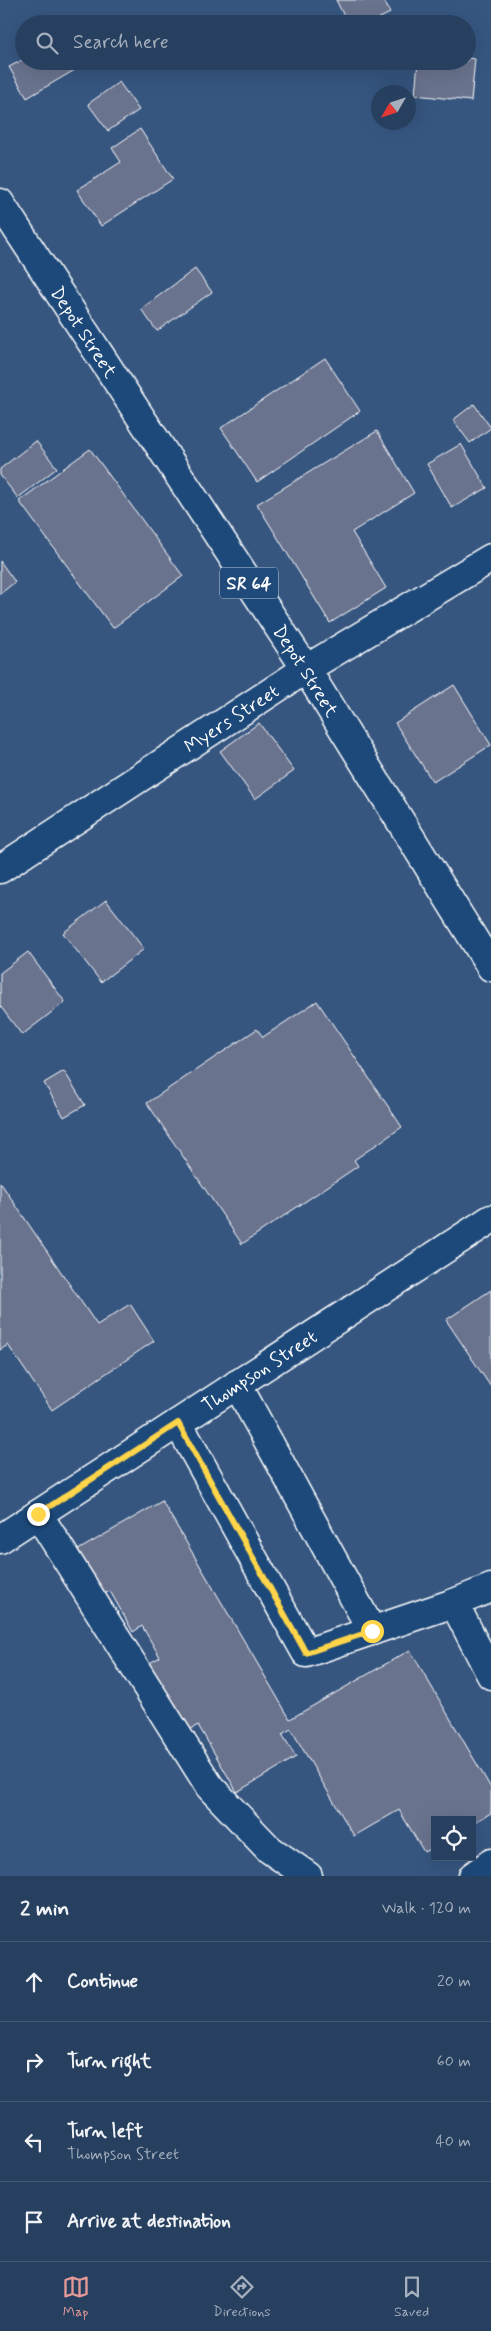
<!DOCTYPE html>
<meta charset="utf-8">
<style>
body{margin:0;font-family:Mynerve,sans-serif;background:#344b69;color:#f1f3f6}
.controls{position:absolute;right:15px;bottom:15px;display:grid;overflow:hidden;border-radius:0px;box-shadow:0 5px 20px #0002}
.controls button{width:45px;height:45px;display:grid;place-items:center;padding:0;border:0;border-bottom:1px solid #445975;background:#284060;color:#f1f3f6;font:25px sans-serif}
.compass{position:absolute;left:371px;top:85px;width:45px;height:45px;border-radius:50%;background:#284060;box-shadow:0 5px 20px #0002;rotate:231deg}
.stop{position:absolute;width:15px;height:15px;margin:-11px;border:4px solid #ffd54a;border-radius:50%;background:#fff}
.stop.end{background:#ffd54a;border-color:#fff;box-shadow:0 1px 5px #0008}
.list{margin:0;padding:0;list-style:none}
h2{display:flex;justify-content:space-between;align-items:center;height:65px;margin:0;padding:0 20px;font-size:21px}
h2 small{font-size:16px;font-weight:400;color:#a5afbd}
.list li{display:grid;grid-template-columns:32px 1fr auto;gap:15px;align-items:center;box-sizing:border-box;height:80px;padding:0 20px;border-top:1px solid #445975}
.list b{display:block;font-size:19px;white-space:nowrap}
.list p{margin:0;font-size:16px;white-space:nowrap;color:#a5afbd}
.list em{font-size:16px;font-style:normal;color:#a5afbd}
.icon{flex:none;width:28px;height:28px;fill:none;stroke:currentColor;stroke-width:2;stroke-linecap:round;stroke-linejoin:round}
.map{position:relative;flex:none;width:491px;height:1876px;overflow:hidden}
.search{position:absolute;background:#284060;box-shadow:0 5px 20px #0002;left:15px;right:15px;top:15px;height:55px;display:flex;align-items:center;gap:12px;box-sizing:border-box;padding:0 18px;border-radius:28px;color:#a5afbd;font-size:19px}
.sheet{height:385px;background:#284060}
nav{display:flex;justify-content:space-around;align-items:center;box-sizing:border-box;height:70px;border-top:1px solid #445975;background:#284060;font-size:14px;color:#a5afbd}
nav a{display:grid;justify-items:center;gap:2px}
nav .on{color:#e69b98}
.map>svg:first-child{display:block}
.building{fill:#6b738e;stroke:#fff}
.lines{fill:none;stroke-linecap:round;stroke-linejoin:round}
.minor-casing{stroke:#fff;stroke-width:31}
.major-casing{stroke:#fff;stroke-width:31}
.minor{stroke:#1f4a7a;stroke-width:28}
.major{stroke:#1f4a7a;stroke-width:28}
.route{stroke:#ffd54a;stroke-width:6}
.labels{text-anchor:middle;stroke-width:5;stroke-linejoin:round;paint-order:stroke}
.shield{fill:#1f4a7a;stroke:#bcc9d7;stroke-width:1}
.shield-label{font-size:18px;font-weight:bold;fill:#fff}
.street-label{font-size:19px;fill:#fff;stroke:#1f4a7a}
</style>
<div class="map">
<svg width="491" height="1876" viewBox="0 0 491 1876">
<rect width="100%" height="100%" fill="#365680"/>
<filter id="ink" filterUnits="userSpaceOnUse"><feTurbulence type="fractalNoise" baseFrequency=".02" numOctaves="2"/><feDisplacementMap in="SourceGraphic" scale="10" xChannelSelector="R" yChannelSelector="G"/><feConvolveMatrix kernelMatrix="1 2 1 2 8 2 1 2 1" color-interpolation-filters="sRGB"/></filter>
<g filter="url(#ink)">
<!-- building -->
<path class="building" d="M336 0H384L390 13 368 24H348Z
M467 58 475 59 471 101 415 95 418 61H467Z
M24 59V61H90L27 98 9 67Z
M119 82 139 110 108 131 88 104Z
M140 129 173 179 101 226 77 190 121 162 112 148Z
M195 269 212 292 157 331 141 309Z
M325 358 360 411 257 482 221 428Z
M474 404 491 428 470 443 453 420Z
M377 431 414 493 352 532 386 588 330 623 257 504Z
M36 441 57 468 18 498 0 475V469Z
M461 444 487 488 452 508 427 464Z
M90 449 183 576 113 628 19 501Z
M0 561 15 582 0 594Z
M454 685 491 745 433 782 395 723Z
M259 723 294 771 255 799 220 751Z
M106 900 144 949 101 982 63 933Z
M28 952 65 1002 22 1035 0 1006V973Z
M317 1001 402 1127 354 1160 358 1166 242 1244 147 1103 257 1029 263 1037Z
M64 1071 85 1105 64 1117 44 1083Z
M0 1182 97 1325 130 1304 154 1341 52 1410 8 1345 0 1350Z
M491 1290V1387L446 1320Z
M162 1501 290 1719 410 1650 491 1788V1813L472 1824V1820H435V1846L424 1852 399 1810 354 1836 291 1729 282 1734 296 1757 237 1792 198 1725 188 1731 148 1664 160 1657 142 1626 133 1632 110 1591 99 1597 73 1553Z"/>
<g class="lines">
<!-- minor casing -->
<g class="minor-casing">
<g id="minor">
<path id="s1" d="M0 869 306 669 491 558"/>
<path d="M237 1384 372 1631"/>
<path d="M178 1423 306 1653 454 1603"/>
<path d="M38 1514 210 1787 269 1849 308 1876"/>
<path id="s2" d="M0 1539 491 1219"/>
<path d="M491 1588 454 1603 491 1675"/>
<path d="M473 1876 491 1863"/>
</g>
</g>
<!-- major casing -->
<g class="major-casing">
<g id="major">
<path id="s3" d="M0 203 306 669 491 967"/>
</g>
</g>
<!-- minor -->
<use href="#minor" class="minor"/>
<!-- major -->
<use href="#major" class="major"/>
</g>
</g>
<g class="lines" filter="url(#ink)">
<!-- route -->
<path class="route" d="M38 1514 178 1423 306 1653 372 1631"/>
</g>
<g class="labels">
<!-- shield labels -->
<rect class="shield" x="220" y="567.5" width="58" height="31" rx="4"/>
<g class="shield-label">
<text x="249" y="589">SR 64</text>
</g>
<!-- street labels -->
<g class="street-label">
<text dy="7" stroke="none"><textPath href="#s3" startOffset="154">Depot Street</textPath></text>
<text dy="7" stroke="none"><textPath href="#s3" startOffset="559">Depot Street</textPath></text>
<text dy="7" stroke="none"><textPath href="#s1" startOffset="276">Myers Street</textPath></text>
<text dy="7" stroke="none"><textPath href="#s2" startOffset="309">Thompson Street</textPath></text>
</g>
</g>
</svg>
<div class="controls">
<button><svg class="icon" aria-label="locate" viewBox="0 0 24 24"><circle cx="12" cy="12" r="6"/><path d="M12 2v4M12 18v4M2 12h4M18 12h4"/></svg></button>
</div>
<svg class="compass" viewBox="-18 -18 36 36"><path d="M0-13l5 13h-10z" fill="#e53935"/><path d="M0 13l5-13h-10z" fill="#a5afbd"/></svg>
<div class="stop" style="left:372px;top:1631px"></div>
<div class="stop end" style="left:38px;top:1514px"></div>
<div class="search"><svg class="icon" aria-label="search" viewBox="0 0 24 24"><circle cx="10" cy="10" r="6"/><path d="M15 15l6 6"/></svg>Search here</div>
</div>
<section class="sheet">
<h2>2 min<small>Walk · 120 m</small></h2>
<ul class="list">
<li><svg class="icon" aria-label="ahead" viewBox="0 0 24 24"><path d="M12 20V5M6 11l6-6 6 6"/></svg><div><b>Continue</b></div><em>20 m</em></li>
<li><svg class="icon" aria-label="right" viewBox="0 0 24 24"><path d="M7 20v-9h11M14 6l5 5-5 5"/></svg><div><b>Turn right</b></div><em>60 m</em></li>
<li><svg class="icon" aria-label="left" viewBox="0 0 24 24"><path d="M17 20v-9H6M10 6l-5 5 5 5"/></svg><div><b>Turn left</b><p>Thompson Street</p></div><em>40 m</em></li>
<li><svg class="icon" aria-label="arrive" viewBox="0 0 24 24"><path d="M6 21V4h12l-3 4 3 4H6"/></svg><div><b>Arrive at destination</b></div></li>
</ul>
</section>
<nav>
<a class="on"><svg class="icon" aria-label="map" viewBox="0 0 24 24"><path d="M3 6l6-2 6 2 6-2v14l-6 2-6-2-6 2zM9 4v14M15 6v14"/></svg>Map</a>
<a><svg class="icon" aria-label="directions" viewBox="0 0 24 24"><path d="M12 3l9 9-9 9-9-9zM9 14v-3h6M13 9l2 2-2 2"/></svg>Directions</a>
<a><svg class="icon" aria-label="saved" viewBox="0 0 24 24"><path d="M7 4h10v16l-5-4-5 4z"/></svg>Saved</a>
</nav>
